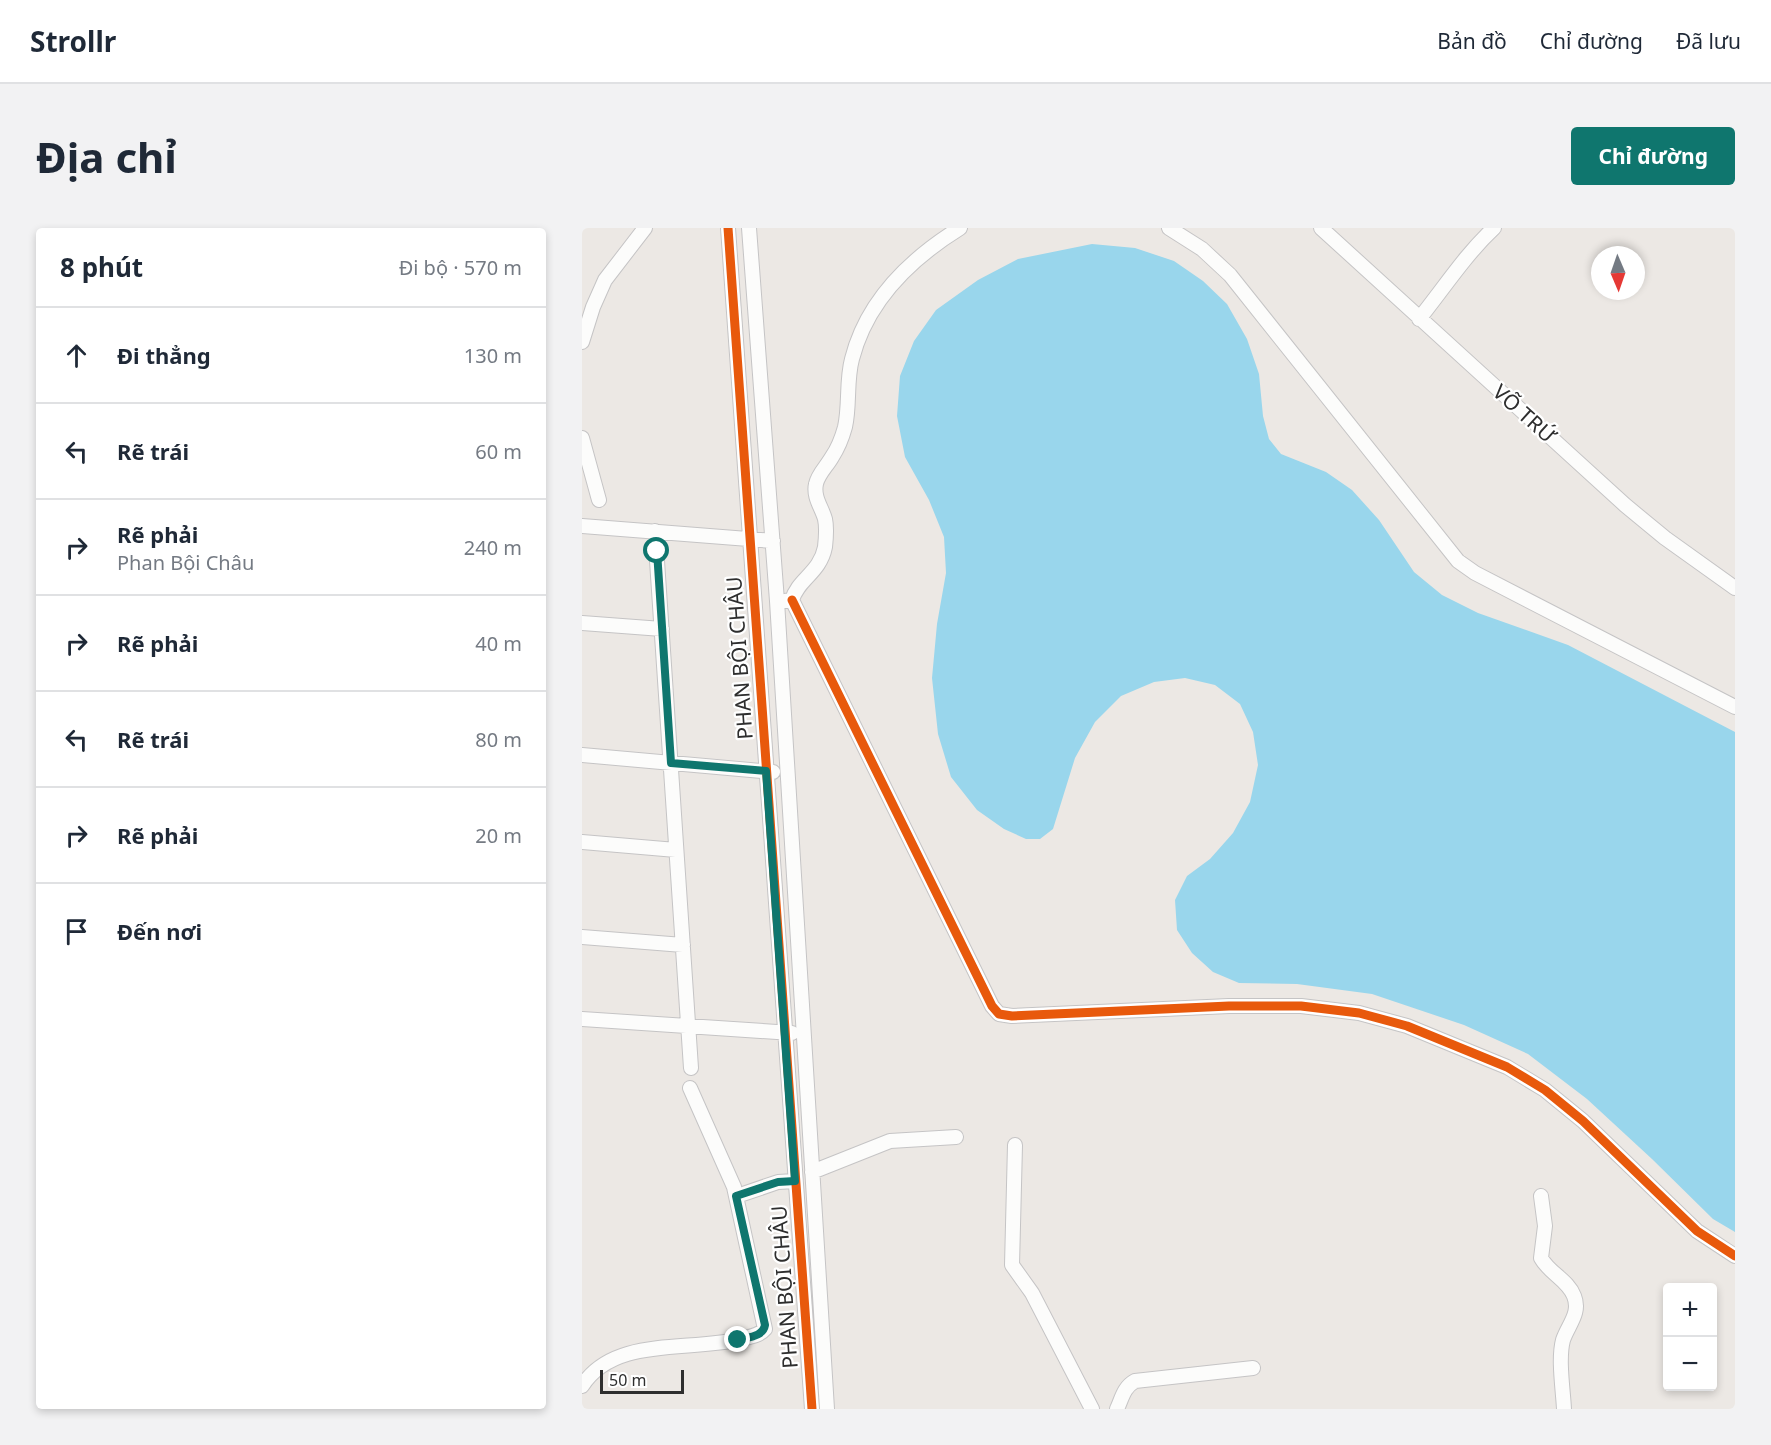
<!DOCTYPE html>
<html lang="vi">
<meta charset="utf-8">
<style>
body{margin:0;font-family:"Noto Sans",sans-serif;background:#f2f2f3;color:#1f2937}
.controls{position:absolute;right:18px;bottom:18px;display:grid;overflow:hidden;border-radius:6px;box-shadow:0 3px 9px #0003}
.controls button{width:54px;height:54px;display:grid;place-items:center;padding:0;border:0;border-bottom:2px solid #e0e1e3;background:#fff;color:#1f2937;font:30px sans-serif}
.compass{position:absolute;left:1009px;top:18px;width:54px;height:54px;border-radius:50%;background:#fff;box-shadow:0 3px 9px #0003;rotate:178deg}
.scale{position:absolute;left:18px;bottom:15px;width:84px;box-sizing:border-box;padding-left:6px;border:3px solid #2e2e2e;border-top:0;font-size:16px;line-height:21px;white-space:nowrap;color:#2e2e2e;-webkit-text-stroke:4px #fff;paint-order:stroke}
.stop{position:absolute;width:18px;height:18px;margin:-14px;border:4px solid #0f766e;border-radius:50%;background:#fff}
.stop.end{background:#0f766e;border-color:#fff;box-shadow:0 2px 6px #0008}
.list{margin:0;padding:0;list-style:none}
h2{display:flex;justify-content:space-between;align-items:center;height:78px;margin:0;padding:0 24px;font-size:26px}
h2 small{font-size:20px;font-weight:400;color:#747a83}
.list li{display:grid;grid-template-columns:39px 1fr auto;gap:18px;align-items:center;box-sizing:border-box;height:96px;padding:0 24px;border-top:2px solid #e0e1e3}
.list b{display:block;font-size:22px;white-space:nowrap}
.list p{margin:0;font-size:20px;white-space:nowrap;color:#747a83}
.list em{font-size:20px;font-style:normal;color:#747a83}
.icon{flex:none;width:33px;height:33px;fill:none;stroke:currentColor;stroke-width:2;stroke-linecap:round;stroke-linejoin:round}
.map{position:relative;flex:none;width:1153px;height:1181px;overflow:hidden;border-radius:6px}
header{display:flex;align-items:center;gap:36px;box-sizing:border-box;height:84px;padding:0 30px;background:#fff;border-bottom:2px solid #e0e1e3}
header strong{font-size:28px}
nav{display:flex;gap:33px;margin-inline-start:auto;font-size:21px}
.intro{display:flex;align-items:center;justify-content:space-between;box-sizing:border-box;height:144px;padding:0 36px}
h1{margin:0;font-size:42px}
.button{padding:15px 27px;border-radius:6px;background:#0f766e;color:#fff;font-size:21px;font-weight:700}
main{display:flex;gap:36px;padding:0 36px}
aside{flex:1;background:#fff;border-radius:6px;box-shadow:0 3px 9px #0003}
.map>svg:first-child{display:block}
.water{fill:#99d6ec}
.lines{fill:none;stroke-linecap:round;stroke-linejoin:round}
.minor-casing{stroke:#c5c4c5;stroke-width:16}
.minor{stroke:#fcfcfb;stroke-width:14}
.cycleway-casing{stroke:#fff;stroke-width:13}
.cycleway{stroke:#e8590c;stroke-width:9}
.route{stroke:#0f766e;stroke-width:8}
.labels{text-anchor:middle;stroke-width:4.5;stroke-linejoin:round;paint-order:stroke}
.street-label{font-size:21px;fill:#2e2e2e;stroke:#fff}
</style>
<header>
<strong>Strollr</strong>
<nav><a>Bản đồ</a><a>Chỉ đường</a><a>Đã lưu</a></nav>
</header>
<div class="intro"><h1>Địa chỉ</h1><a class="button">Chỉ đường</a></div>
<main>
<aside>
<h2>8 phút<small>Đi bộ · 570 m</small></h2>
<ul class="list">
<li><svg class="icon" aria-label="ahead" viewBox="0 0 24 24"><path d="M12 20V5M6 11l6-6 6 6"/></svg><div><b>Đi thẳng</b></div><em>130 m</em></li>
<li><svg class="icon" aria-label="left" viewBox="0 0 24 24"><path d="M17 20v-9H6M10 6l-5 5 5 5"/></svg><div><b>Rẽ trái</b></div><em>60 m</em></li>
<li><svg class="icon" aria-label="right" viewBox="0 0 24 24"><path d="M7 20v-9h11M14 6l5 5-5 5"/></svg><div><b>Rẽ phải</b><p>Phan Bội Châu</p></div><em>240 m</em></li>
<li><svg class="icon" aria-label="right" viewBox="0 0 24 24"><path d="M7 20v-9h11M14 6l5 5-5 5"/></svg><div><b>Rẽ phải</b></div><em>40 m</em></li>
<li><svg class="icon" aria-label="left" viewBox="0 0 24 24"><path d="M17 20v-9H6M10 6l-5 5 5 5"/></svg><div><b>Rẽ trái</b></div><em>80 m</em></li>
<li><svg class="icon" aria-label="right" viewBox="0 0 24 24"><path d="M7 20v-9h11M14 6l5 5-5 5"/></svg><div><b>Rẽ phải</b></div><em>20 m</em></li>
<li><svg class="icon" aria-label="arrive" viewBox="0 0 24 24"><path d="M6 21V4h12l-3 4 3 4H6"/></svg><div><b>Đến nơi</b></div></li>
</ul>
</aside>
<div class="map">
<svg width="1153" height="1181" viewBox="0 0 1153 1181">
<rect width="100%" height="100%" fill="#ece8e4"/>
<!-- water -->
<path class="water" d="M510 16 553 20 592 33 621 53 645 76 665 111 677 146 681 188 687 211 699 226 744 244 770 262 797 292 832 344 860 367 896 385 986 417 1153 504V1004L1131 991 1070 931 1005 871 946 826 882 797 790 766 715 756 657 755 631 744 610 725 595 702 593 672 605 648 628 631 651 605 668 574 676 537 671 504 658 476 633 457 603 450 572 454 539 468 513 494 493 530 471 601 458 611H444L422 601 395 582 369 549 356 506 350 450 355 396 364 345 362 309 347 272 323 229 315 188 318 148 332 113 354 82 396 52 436 31Z"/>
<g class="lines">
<!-- minor casing -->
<g class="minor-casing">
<path id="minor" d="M146 0 230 1181
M167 0 195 373 245 1181
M587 0 620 21 648 47 876 333 893 345 1153 479
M739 0 1043 277 1083 310 1153 360
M837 91C862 60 883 27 912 0
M0 114 11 79 23 52 63 0
M0 210 17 272
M0 298 191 313
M73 303 109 840
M210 372 410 778 417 786 430 788 647 778H719L777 785 825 798 925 839 963 862 1001 893 1115 1003 1153 1028
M203 373 210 372C216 351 238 345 243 319 244 310 245 300 243 291 240 280 231 269 234 256 236 246 245 238 250 229 256 220 260 210 263 199 268 177 264 153 270 131 285 72 328 31 378 0
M0 395 80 401
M0 527 191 544
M0 614 94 622
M0 709 101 717
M0 791 210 805
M433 917 430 1037 450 1065 510 1181
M230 944 308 913 374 909
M155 968 196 954 213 953
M959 968 963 998 959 1030C967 1045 986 1052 992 1068 999 1085 986 1097 981 1112 976 1131 981 1161 982 1181
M0 1158C32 1108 106 1124 158 1111 167 1109 177 1108 183 1101L152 959 108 860
M535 1181C540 1170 542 1159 553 1153L671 1140"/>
</g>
<!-- minor -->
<use href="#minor" class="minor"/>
<!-- cycleway casing -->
<g class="cycleway-casing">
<path id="cycleway" d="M146 0 230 1181
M210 372 410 778 417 786 430 788 647 778H719L777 785 825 798 925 839 963 862 1001 893 1115 1003 1153 1028"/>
</g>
<!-- cycleway -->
<use href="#cycleway" class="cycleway"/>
</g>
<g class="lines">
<!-- route -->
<path class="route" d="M75 323 89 535 184 543 213 953 196 954 154 968 183 1097C181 1109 166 1109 156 1112"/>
</g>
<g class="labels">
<!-- street labels -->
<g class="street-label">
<text transform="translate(942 186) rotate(42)" y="7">VÕ TRỨ</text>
<text transform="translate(158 430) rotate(-94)" y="7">PHAN BỘI CHÂU</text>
<text transform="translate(203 1059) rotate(-94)" y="7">PHAN BỘI CHÂU</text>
</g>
</g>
</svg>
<div class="controls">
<button>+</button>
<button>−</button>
</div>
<svg class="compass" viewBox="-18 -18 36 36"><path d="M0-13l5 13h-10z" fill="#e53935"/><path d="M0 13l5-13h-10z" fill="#747a83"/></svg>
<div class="scale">50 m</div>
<div class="stop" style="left:75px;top:323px"></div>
<div class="stop end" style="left:156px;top:1112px"></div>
</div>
</main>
